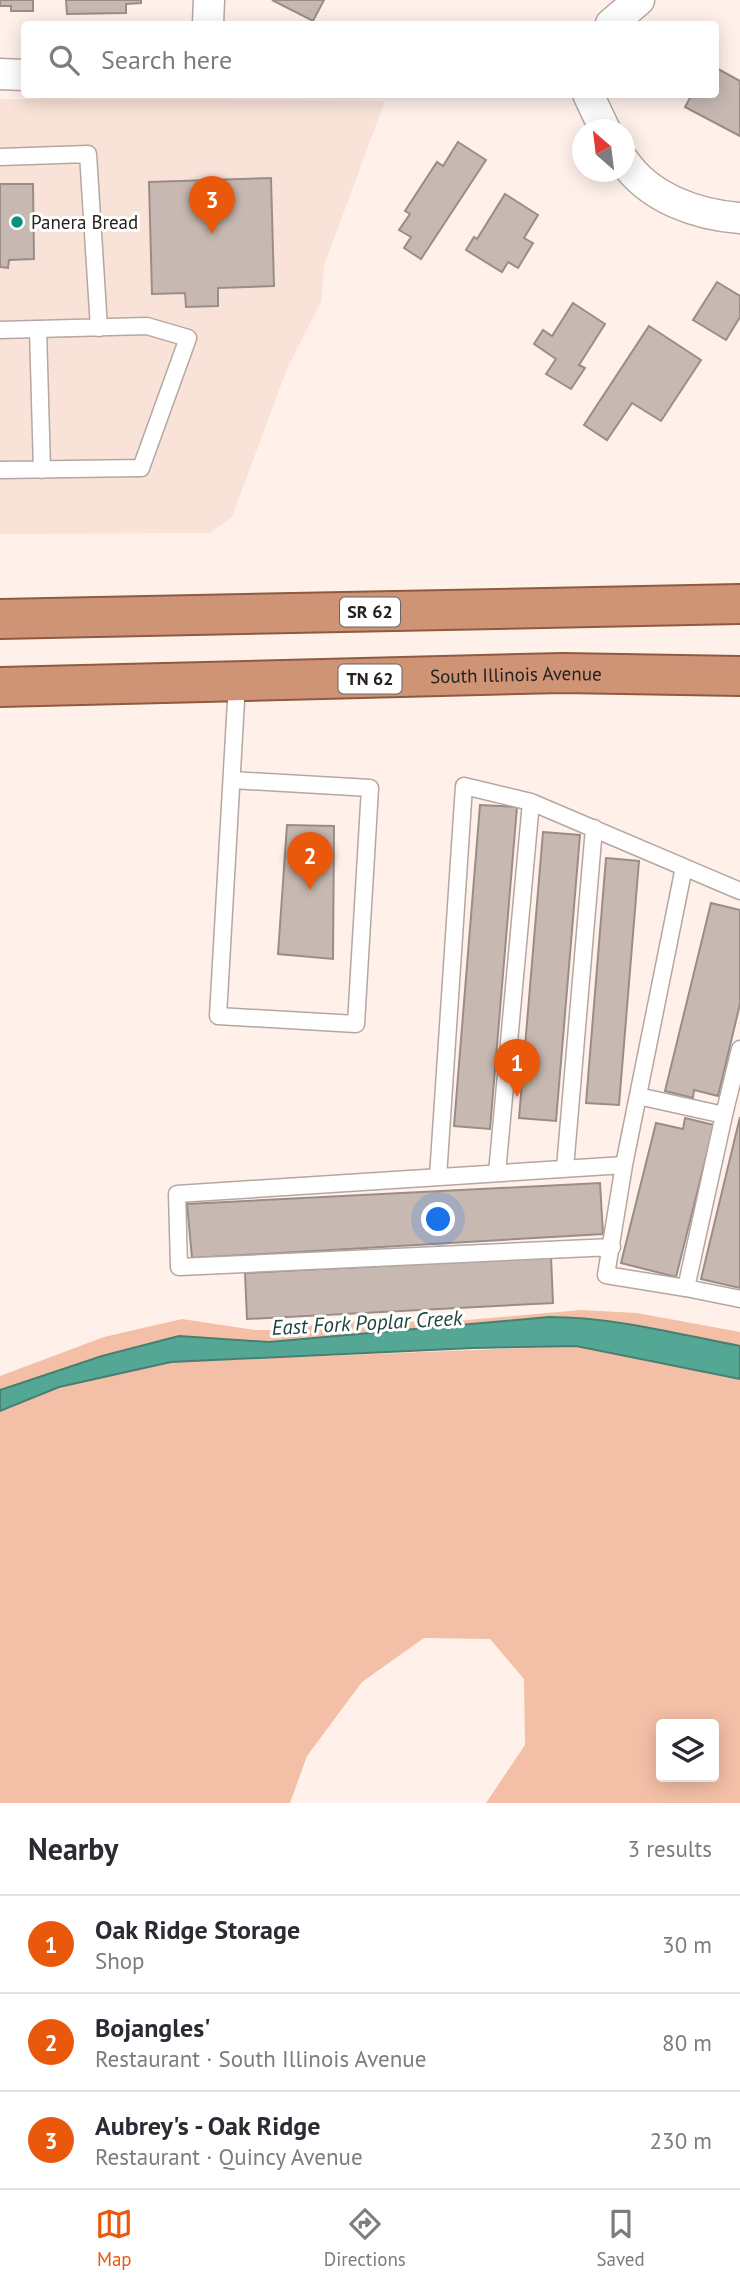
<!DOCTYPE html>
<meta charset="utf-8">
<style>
body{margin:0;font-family:"PT Sans",sans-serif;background:#f7f7f7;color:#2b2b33}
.controls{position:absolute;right:21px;bottom:21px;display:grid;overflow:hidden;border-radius:7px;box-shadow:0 4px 18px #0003}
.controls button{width:63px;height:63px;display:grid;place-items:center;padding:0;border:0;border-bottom:2px solid #e1e1e2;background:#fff;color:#2b2b33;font:35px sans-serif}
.compass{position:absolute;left:572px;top:119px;width:63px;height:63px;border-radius:50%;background:#fff;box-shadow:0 4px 18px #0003;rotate:332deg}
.you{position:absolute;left:439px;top:1220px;width:24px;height:24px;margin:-18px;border:5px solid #fff;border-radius:50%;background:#1a73e8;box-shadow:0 0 0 10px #1a73e833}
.badge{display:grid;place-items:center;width:46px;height:46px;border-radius:50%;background:#ea580c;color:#fff;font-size:23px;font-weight:700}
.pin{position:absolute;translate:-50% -58px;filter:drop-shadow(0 2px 4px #0008)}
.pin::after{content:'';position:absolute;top:37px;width:24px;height:21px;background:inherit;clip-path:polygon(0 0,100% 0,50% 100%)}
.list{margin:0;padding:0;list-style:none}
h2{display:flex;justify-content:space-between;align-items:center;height:91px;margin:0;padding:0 28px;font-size:30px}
h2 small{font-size:23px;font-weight:400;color:#7c7c81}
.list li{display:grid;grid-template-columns:46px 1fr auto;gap:21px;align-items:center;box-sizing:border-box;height:98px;padding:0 28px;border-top:2px solid #e1e1e2}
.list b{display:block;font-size:26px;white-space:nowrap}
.list p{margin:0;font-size:23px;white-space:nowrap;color:#7c7c81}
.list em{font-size:23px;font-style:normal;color:#7c7c81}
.icon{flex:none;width:38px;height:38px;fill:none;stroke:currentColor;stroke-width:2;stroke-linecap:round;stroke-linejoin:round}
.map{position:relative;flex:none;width:740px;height:1803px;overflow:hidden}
.search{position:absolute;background:#fff;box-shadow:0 4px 18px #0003;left:21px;right:21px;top:21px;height:77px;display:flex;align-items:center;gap:18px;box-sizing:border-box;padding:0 24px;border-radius:7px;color:#7c7c81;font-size:26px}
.sheet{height:385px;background:#fff}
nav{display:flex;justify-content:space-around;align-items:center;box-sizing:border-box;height:98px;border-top:2px solid #e1e1e2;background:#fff;font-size:19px;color:#7c7c81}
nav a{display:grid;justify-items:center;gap:4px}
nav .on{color:#ea580c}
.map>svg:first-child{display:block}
.built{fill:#f9e3d8}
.green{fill:#f3bfa6;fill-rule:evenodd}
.water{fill:#55a795;stroke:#477f71;stroke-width:2}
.building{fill:#c7b9b2;stroke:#9a8d87;stroke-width:2}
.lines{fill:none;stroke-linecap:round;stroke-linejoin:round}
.service-casing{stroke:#b5a7a0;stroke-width:19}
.minor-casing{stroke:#b5a7a0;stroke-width:33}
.trunk-casing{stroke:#8c5b41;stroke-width:42}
.service{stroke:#fff;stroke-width:16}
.minor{stroke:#fff;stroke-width:30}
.trunk{stroke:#cf9476;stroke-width:38}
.poi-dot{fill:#07927e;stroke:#fff;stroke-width:2.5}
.labels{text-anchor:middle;stroke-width:6;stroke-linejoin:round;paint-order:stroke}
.shield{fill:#fff;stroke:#676462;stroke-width:2}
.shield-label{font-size:18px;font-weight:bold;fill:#26211e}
.poi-label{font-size:19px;fill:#26211e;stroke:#fff;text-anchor:start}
.street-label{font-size:19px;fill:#26211e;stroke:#fff}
.water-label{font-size:21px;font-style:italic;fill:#1f453d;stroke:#fff}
</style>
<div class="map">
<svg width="740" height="1803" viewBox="0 0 740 1803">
<rect width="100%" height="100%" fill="#fff1ea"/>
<!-- built -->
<path class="built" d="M0 99 385 101 324 266 321 302 287 369 232 517 210 533 0 534Z"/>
<!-- green -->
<path class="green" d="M581 1310 637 1313 740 1332V1346C677 1334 613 1317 549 1317L269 1342 214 1338 24 1382 0 1390V1376L104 1337 182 1319 255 1330H288L338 1320 445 1322Z
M576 1346 740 1379V1803H486L525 1745 524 1679 490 1639 424 1638 362 1682 307 1756 290 1803H0V1411L59 1387 171 1362ZM661 1724H714V1777H661Z"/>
<!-- water -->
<path class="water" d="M549 1317C613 1317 677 1334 740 1346V1379L576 1346 473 1348 171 1362 59 1387 0 1411V1390L102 1356 179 1336 269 1342Z"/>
<!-- building -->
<path class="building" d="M0 0H33V11H11V6H0Z
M66 0H141V3L126 4V13L67 14Z
M272 0H324L313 21Z
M718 69 740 81V136L685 107 692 94H716Z
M458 142 486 160 421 259 404 248 411 237 399 230 410 214 405 211 437 162 443 166Z
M271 178 274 286 218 288V306L186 307 185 293 152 294 149 182Z
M0 184H33L34 259 9 260 8 268 0 267Z
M505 194 538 215 524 238 533 243 518 268 508 262 502 272 466 250 474 237 477 239Z
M717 282 740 296V317L726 340 693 320Z
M573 303 605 324 579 365 585 368 571 389 546 374 556 359 534 344 543 330 552 336Z
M649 326 701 360 661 421 632 403 607 440 584 425Z
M480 805 517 807 490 1129 454 1126Z
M287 825 334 826 333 959 278 954Z
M543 832 580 835 556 1121 519 1118Z
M606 858 639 861 619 1105 586 1103Z
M711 903 740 910V1004L718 1096 694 1090 693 1098 665 1091Z
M740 1117V1288L701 1279Z
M685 1118 714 1125 676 1277 621 1263 656 1123 683 1129Z
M600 1183 603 1234 192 1258 187 1204Z
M551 1257 553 1303 247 1319 245 1273Z"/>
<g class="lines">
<!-- service casing -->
<g class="service-casing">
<path id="service" d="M0 157 88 154 99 328
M38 329 42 470
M0 330 147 326 188 338 141 468 0 470
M232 780 370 788 356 1024 218 1016 237 683
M638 1096 724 1115 740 1049
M624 1165 606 1275 686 1288 724 1115
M565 1168 594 828
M497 1173 531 802
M438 1177 464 786 531 802 740 891
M612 1247 179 1267 177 1194 624 1165 684 867
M686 1288 740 1299"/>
</g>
<!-- minor casing -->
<g class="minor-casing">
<path id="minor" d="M208 24 209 0
M611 24 639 0
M0 74 24 75
M588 94 605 130
M624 161C649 198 697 215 740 218"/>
</g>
<!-- trunk casing -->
<g class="trunk-casing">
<g id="trunk">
<path d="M0 619 740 604"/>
<path id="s1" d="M0 687 563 673 740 676"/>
</g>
</g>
<!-- service -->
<use href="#service" class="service"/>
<!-- minor -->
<use href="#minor" class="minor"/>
<!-- trunk -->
<use href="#trunk" class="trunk"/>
</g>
<!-- markers -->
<circle class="poi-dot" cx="17" cy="222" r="7"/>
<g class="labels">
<!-- shield labels -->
<g class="shield">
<rect x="340" y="597.5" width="60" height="29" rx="5"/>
<rect x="338.5" y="664.5" width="63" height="29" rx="5"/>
</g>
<g class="shield-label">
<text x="370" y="618">SR 62</text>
<text x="370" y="685">TN 62</text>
</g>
<!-- poi labels -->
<g class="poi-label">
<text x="31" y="229">Panera Bread</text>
</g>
<!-- street labels -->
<g class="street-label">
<text dy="7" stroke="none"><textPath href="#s1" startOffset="516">South Illinois Avenue</textPath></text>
</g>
<!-- water labels -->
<g class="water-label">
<text transform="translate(367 1323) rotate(-3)" y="7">East Fork Poplar Creek</text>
</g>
</g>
</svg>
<div class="controls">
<button><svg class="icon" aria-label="layers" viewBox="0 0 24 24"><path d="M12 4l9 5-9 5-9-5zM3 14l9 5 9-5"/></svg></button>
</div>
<svg class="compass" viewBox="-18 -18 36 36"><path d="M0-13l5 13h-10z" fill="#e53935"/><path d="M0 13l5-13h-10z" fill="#7c7c81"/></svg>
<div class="you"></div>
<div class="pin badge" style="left:517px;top:1097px">1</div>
<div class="pin badge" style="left:310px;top:890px">2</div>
<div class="pin badge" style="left:212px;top:234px">3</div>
<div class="search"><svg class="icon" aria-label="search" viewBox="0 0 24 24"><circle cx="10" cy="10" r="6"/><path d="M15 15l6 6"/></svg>Search here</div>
</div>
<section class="sheet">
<h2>Nearby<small>3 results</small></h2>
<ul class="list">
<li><span class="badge">1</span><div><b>Oak Ridge Storage</b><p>Shop</p></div><em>30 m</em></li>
<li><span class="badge">2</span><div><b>Bojangles'</b><p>Restaurant · South Illinois Avenue</p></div><em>80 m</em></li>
<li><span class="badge">3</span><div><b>Aubrey's - Oak Ridge</b><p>Restaurant · Quincy Avenue</p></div><em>230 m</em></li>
</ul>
</section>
<nav>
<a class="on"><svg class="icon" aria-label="map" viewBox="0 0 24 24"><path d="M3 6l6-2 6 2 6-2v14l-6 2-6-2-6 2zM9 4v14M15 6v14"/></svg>Map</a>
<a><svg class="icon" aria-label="directions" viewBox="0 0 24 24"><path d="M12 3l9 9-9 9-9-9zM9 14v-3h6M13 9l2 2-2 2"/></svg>Directions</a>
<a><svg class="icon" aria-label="saved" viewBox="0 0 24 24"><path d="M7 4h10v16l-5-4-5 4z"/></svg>Saved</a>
</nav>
